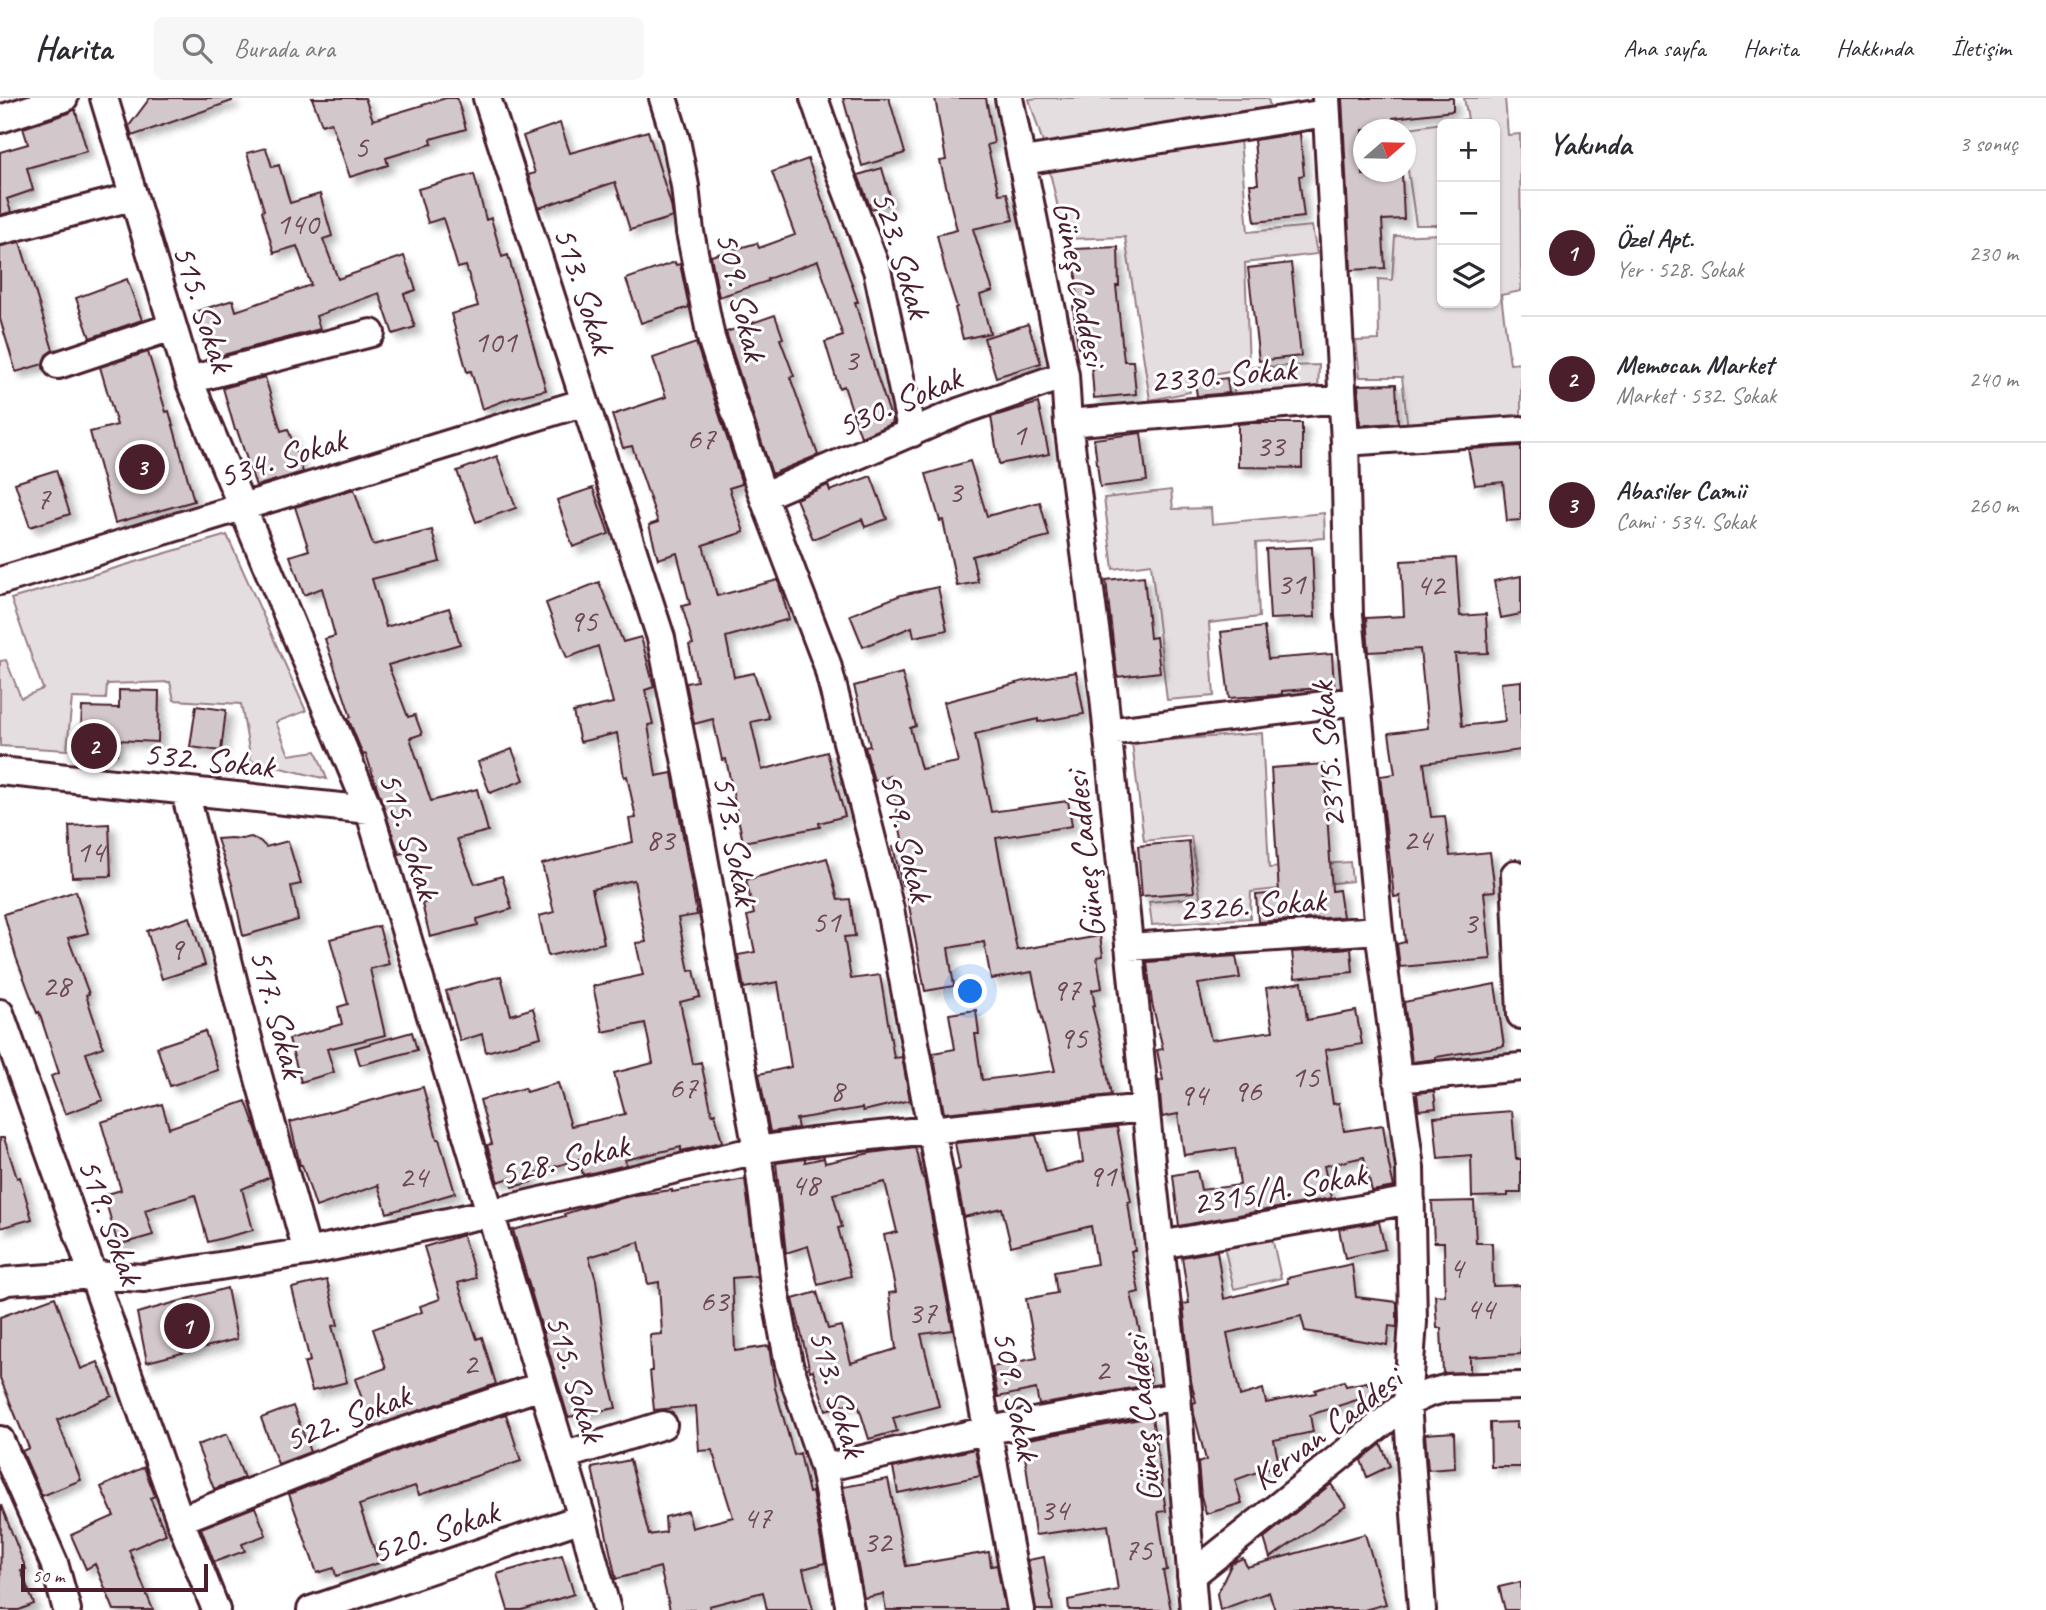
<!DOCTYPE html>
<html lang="tr">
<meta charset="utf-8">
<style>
body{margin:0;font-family:Caveat,sans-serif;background:#f7f7f7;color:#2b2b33}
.controls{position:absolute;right:21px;top:21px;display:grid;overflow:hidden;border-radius:10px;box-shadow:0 2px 5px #0004}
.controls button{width:63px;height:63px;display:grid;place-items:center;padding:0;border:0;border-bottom:2px solid #e1e1e2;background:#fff;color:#2b2b33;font:35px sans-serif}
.compass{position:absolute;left:1353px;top:21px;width:63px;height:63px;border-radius:50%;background:#fff;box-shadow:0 2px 5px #0004;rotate:70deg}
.scale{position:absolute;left:21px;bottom:18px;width:187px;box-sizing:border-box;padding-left:7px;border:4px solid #4a1f2b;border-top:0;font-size:19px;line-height:24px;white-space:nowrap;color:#4a1f2b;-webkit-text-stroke:5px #fff;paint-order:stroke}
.you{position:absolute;left:971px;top:894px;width:24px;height:24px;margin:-18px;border:5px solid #fff;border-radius:50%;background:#1a73e8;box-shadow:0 0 0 10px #1a73e833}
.badge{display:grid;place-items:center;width:46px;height:46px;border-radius:50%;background:#4a1f2b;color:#fff;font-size:23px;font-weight:700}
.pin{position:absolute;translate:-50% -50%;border:4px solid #fff;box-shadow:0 2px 7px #0006}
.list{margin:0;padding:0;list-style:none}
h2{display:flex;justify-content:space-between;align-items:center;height:91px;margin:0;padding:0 28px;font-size:30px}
h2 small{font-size:23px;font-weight:400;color:#7c7c81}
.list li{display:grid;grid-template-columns:46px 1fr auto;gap:21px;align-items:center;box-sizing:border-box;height:126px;padding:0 28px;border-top:2px solid #e1e1e2}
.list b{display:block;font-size:26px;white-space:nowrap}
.list p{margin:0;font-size:23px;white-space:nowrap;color:#7c7c81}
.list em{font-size:23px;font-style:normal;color:#7c7c81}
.icon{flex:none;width:38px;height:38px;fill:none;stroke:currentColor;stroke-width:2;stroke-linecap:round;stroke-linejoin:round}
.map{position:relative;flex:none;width:1521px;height:1512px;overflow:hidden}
header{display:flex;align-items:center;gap:42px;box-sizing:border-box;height:98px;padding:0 35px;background:#fff;border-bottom:2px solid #e1e1e2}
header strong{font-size:33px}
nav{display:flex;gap:38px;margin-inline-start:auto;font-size:24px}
.search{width:490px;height:63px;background:#f7f7f7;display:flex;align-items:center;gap:18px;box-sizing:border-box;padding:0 24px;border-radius:10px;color:#7c7c81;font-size:26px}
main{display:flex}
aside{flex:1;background:#fff}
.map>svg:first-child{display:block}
.garden{fill:#e5dee0;stroke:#987e86;stroke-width:2}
.building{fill:#d2c7cb;stroke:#4a1f2b;stroke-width:2;filter:url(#shadow)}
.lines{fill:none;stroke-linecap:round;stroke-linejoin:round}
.minor-casing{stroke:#4a1f2b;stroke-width:32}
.minor{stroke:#fff;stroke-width:26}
.labels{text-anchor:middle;stroke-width:6;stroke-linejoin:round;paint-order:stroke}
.number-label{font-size:32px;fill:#6c4953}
.street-label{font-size:35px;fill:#4a1f2b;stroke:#fff}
</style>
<header>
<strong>Harita</strong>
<div class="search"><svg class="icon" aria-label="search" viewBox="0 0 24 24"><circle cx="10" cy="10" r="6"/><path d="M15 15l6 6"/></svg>Burada ara</div>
<nav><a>Ana sayfa</a><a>Harita</a><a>Hakkında</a><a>İletişim</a></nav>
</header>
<main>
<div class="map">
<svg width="1521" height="1512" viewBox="0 0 1521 1512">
<defs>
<filter id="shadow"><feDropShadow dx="6" dy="6" stdDeviation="3.5" flood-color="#0004"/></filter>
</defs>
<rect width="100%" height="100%" fill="#fff"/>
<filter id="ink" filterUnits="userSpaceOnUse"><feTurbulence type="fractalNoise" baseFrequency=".0143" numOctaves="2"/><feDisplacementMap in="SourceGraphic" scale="14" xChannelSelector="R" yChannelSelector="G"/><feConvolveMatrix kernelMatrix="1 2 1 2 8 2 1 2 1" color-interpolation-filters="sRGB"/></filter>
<g filter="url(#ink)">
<!-- garden -->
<path class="garden" d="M1039 0H1268L1270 9 1044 48 1029 1Z
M1464 0H1505L1508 37 1520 36 1521 193 1501 197 1510 266 1521 265V321L1408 332 1402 279H1360L1356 243 1379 242 1378 181 1392 182 1395 138 1441 136 1442 205H1495V26H1442V127H1416L1406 59V32L1402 31 1468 21Z
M1240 42 1248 134 1312 128 1317 156 1245 165 1249 269 1319 267 1318 296 1234 299V272L1187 281 1190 294 1150 302 1125 139 1065 141 1049 70Z
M1171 392 1173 411 1211 410 1212 426 1324 415 1325 440 1256 445 1259 519 1209 525 1214 598 1167 602 1151 466 1113 471 1104 400Z
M227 437 306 613 276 624 289 657 316 653 327 681 251 663 241 606 174 602 170 584 107 586 106 601 72 600 67 652 0 648V563L6 562 21 600 43 591 11 501Z
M1262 635 1269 770 1350 764 1352 783 1251 794 1250 820 1152 827 1149 804 1200 799 1191 738 1144 743 1132 645Z
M1271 1135 1281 1180 1234 1191 1223 1144Z"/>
<!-- building -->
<path class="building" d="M150 0H232V3L132 38 129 28Z
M312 0H365L373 22 446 0H457L466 31 431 41 432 46 386 60 388 67 350 79 331 24 322 27Z
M843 0H889L905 55 862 68Z
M935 0H986L994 45 987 47 999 96 1007 95 1013 122 973 131 993 193 980 197 990 235 963 241 955 210 957 209 945 171 937 137 957 132 940 63 946 62Z
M1342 0H1453V13L1393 20V32H1363V77L1402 76 1404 121 1382 122 1385 170 1351 172Z
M75 11 87 53 27 70 33 92 7 101 11 114 0 117V54L28 46 23 30 69 15Z
M560 25 570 55 648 33 671 107 673 119 630 132 615 84 539 110 528 77 535 75 523 38Z
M1300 35 1304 77 1299 78 1304 119 1255 124 1250 86H1258L1254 42Z
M266 50 272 69 279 67 290 105 320 96 332 138 323 141 338 181 404 158 416 192 404 196 415 229 393 236 379 195 316 218 320 231 208 261 194 214 233 202 236 213 311 187 297 148 274 155 262 113 264 112 247 55Z
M808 61 858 204H855L877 278 893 325 861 339 844 288 839 290 825 244 843 238 818 163 767 181 768 183 719 199 711 158 757 145 759 150 795 137 772 74Z
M882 70 892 105 871 111 858 77Z
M474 76 486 122 491 120 502 159 508 157 546 292 511 300 482 311 471 273 467 274 451 216 478 208 466 168 458 170 443 120 428 125 418 91Z
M20 144 53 252 46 257 43 266 16 274 0 221V148Z
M1118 149 1119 188H1116L1124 263H1133L1136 296 1094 300 1090 249 1078 250 1073 208 1077 207 1075 151Z
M675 164 676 167 680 166 689 209 641 225 626 181Z
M1291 165 1301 258 1259 263 1248 170Z
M127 181 142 222 90 240 76 200Z
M775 217 783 240 780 241 794 278 790 279 818 357 772 376 726 234Z
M1028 226 1041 265 996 279 984 240Z
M696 245 742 386 729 390 744 434 703 447 717 498 778 482 789 521 726 539 734 579 754 575 769 620 751 624 762 672 827 654 845 718 819 725 820 729 743 744 726 661 722 662 713 621 694 626 686 585 697 583 689 547 693 546 682 508 690 506 677 455 658 461 649 427 658 424 632 348 623 350 612 317 666 299 653 260Z
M148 254 166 314 169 313 194 403 115 425 90 334 117 327 100 269Z
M265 279 281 333 288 331 303 374 256 388 237 332H235L223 290Z
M1227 280 1229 295 1197 298 1195 284Z
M1396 286 1398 325 1360 327 1358 287Z
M1038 305 1049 356 999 366 991 319Z
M1248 325H1302V370L1238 369V326Z
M1141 335 1147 383 1100 389 1094 341Z
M1521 348V422L1507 423 1503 384 1475 387 1468 351Z
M497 358 516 410 476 424 457 373Z
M970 363 987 418 1040 404 1049 438 972 458 978 484 957 488 943 422 940 423 926 376Z
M56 372 70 416 30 429 15 385Z
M871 378 887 421 865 429 862 421 813 441 796 401 828 387 830 393Z
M593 390 609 436 573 449 557 402Z
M354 391 373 447 432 432 440 464 372 481 386 529 449 510 460 546 388 567 408 619 415 617 422 636 410 640 431 703 477 691 488 733 457 741 475 786 502 778 512 811 477 821 478 827 430 839 422 806 427 804 406 754 399 756 366 656 363 657 348 620 351 619 325 541 335 538 322 490 304 497 290 458 309 452 295 409Z
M1312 449 1315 519 1270 521 1266 451Z
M1456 460 1460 518 1486 516 1488 555 1455 556 1462 628 1505 623 1501 585 1521 583V652L1424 665 1431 719 1445 718 1450 758 1490 754 1495 793 1484 794 1491 861 1400 869 1397 846 1405 844 1400 798 1394 799 1380 678 1395 676 1389 635 1428 630 1420 551 1369 554 1366 520 1404 518 1401 463Z
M1144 478 1150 540 1156 539 1160 574 1117 579 1106 482Z
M1521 478V516L1501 520 1494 483Z
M599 484 623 544 641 539 654 589 645 592 653 626 648 627 656 678 672 675 697 817 678 820 689 873 694 872 700 899 680 904 693 966 701 964 712 1016 715 1015 722 1044 681 1053V1049L625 1062 626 1067 583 1077 579 1061 528 1077 531 1084 513 1089 510 1080 498 1084 487 1047 492 1046 480 1002 525 990 526 994 558 985 571 1028 625 1016 614 975 653 965 645 925 603 934 593 888 643 877 636 845 646 844 634 782 592 791 604 845 548 858 539 818 554 814 542 766 633 744 629 721 636 720 627 678 624 679 617 635 580 644 573 614 613 605 598 548 567 560 546 505Z
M938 489 947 532 914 539 912 529 863 549 850 517 901 497Z
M1264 529 1268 561 1332 556 1334 589 1282 593V596L1277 597 1229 600 1221 534Z
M1076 574 1084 616 1038 624V621L975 636 991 714 1068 703 1072 728 996 740 1017 852 1100 838 1103 858 1097 859 1102 890 1092 892 1095 907 1092 908 1103 951 1111 997 944 1015 933 955 955 951 949 916 976 912 979 936H975L982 982 1055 973 1040 912 1032 874 991 881 984 844 948 850 954 888 925 893 905 786 902 787 893 749 903 746 890 678 874 683 865 649 870 648 854 588 902 575 916 628 910 630 921 671 958 664 944 604 1024 583Z
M119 592 159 593 158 644 117 642V656L80 655 82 609 119 610Z
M196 608 226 612 221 653 190 649Z
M512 651 524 682 490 695 478 664Z
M1324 666 1332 793 1339 792 1343 819 1258 824 1256 797 1279 795 1271 670Z
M109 726 111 778 72 779 69 728Z
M251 739 260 743 266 749 288 743 301 786 291 788 298 822 243 838 232 786 217 741 231 740 242 741Z
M1189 743 1194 794 1142 798 1138 748Z
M827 760 838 802 850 801 855 838 844 839 851 881 880 877 894 960 902 959 910 1002 863 1013 862 1010 796 1021 798 1030 770 1034 759 976 791 969 778 884 744 890 738 857 755 854 747 818 754 816 746 782Z
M76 793 88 835 68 840 89 896 86 897 103 949 86 955 103 1002 65 1016 51 978 59 975 39 914 37 915 16 859 4 816Z
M190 819 205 867 162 881 147 833Z
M379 828 389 866 370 871 385 937 327 951 334 974 301 984 289 941 342 926 338 909 348 906 330 841Z
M1351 850 1353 874 1295 880 1292 854Z
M1236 858 1240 880 1198 886 1211 942 1273 933 1266 890 1302 884 1307 922 1356 913 1362 946 1325 952 1333 1006 1339 1005 1344 1033 1383 1027 1389 1067 1394 1089 1372 1093 1364 1059 1324 1068 1331 1100 1179 1128 1173 1077 1197 1073 1201 1092 1240 1087 1235 1050 1184 1057 1178 1016 1162 1019 1159 983 1163 982 1157 952 1163 951 1152 905 1147 864Z
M501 878 511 917 533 910 541 939 486 954 482 936 460 943 446 893Z
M1495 886 1504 948 1436 959V961L1412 964 1404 904Z
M205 933 218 972 170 988 157 949Z
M412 934 417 952 360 967 355 950Z
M423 989 437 1041H439L455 1095 387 1115 378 1087 316 1109 302 1067H300L290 1024Z
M1434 993 1436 1010 1419 1012 1417 995Z
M246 1003 257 1034 270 1079 242 1091 253 1132 208 1144 195 1097 145 1112 153 1137 118 1147 104 1097 121 1092 101 1024 162 1006 169 1030Z
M1512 1013 1516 1061H1521V1095H1508V1098L1472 1099 1471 1057 1438 1060 1434 1019Z
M1117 1029 1131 1104H1128L1135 1153H1131L1139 1194 1131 1196 1151 1281 1150 1284H1148V1287L1039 1307 1036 1291 998 1299 992 1269 1037 1260 1026 1201 1057 1195 1054 1174 1097 1166 1091 1128 1011 1148 1002 1110 964 1119 955 1073 960 1071 955 1045 1036 1037 1046 1074 1083 1064 1079 1033Z
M0 1040H4L17 1080 20 1079 32 1121 0 1130Z
M915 1049 923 1080H924L933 1127H932L953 1232 921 1236 939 1308 893 1320 897 1333 869 1341 857 1303 826 1312 813 1272 810 1273 793 1201 817 1194 828 1231 841 1228 851 1265 896 1251 889 1195 896 1194 884 1137 897 1134 885 1084 833 1096 842 1129 838 1130 851 1178 818 1187 808 1148 786 1155 776 1065 805 1061V1064L824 1060 825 1065 870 1055Z
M745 1081 757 1178 732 1180 735 1253 769 1248 775 1290 794 1357 800 1355 809 1395 812 1394 825 1465 803 1471 813 1512H767L763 1494 709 1508 710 1512H670L660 1469 616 1481 592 1370 630 1362 649 1437 666 1434 665 1419 688 1413 692 1430 733 1419 712 1352 699 1353 696 1308 654 1312 650 1273H652L650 1237 662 1236 659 1184 648 1186 639 1144 589 1159 596 1182 608 1277 616 1310 568 1319 513 1132 565 1118 564 1116 590 1108 635 1097 672 1092V1094Z
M1474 1103 1476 1145H1492L1493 1188 1521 1187V1256L1470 1259V1274L1443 1275 1441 1230H1437L1435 1197 1445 1198 1444 1144H1434L1432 1104Z
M1379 1124 1385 1151 1345 1160 1339 1131Z
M463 1137 476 1180 458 1185 477 1241 482 1239 496 1286 372 1329 355 1281 386 1270 373 1231 422 1214 420 1208 440 1201 424 1149Z
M1217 1153 1224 1201 1288 1185 1287 1180 1352 1166 1356 1199 1397 1204V1229L1389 1228 1387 1247 1305 1233 1301 1218 1227 1235 1240 1298 1263 1291 1266 1305 1316 1295 1315 1292 1344 1283 1346 1288 1367 1284 1368 1287H1387L1388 1292 1310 1317 1313 1334 1274 1342 1279 1366 1235 1382 1242 1405 1206 1416 1201 1398 1198 1365 1206 1362 1194 1316 1193 1305 1196 1304 1191 1283 1183 1206 1189 1205 1182 1159Z
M327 1182 338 1227 332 1228 347 1284 312 1293 304 1265 310 1263 292 1190Z
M227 1190 237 1241 147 1264 137 1215Z
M55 1199 81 1271 98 1264 112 1298 57 1322 81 1382 42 1398 22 1353 29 1350 0 1280V1219Z
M293 1308 310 1354 278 1366 261 1320Z
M506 1316 521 1363 419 1397 415 1388 359 1407 379 1465 336 1478 334 1470 317 1475 289 1396 407 1349Z
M1152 1319 1166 1413 1158 1414 1167 1472 1163 1473 1171 1512H1069L1068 1502 1118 1492 1108 1427 1035 1437 1023 1342Z
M1517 1324V1330H1521V1369H1491L1490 1325Z
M1454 1334 1455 1370 1428 1372 1425 1336Z
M227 1336 244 1380 214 1391 197 1347Z
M1381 1346 1390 1368 1367 1379 1361 1362Z
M975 1351 980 1378 898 1395 893 1370Z
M144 1369 155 1398 150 1400 166 1436 129 1452 153 1512H114L95 1466 86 1471 71 1437 114 1418 101 1389Z
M888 1381 906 1468 989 1454 991 1468 997 1467 1005 1512H886L883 1496 864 1500 843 1389Z
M1331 1386 1346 1408 1270 1460 1264 1440Z
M1 1407 26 1471 21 1473 34 1506 19 1512H0Z
M255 1409 266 1437 242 1446 245 1453 214 1464 201 1430Z
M1365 1436 1386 1506 1364 1512H1275L1269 1494 1220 1512 1217 1496 1232 1465 1243 1460 1247 1469Z
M562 1457 574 1496 522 1512H508L497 1476Z
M1044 1459 1053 1512H1036L1028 1462Z
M1521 1484V1512H1505L1499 1489Z"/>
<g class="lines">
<!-- minor casing -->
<g class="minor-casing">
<path id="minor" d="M104 0 189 282 369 712 582 1420 607 1512
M487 0 661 540 696 715 757 1052 774 1187 789 1266 824 1370 850 1512
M663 0 676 42 685 88 690 134 711 240 763 398 827 566 890 811 1021 1512
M814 0 837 67 877 172 912 335
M1009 0 1065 277 1068 325 1104 599 1152 1074 1177 1298 1194 1512
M1326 0 1345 344 1349 517 1379 832 1410 1070 1413 1224 1407 1305 1422 1512
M0 21 64 0
M1023 63 1326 15
M0 133 132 99
M58 267 172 229
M189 282 371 235
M1068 325 1342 301
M1345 344 1521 332
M763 398 961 313 1065 277
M0 483 585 304
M1107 634 1357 603
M0 673 369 712
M185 694 251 952 307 1154
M1515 776 1521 917
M1129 849 1379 832
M0 915 180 1422 216 1512
M1397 981 1521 969
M1160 1147 1411 1102
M0 1186 7 1183 94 1177 144 1180 307 1154 490 1115 757 1052 812 1044 1145 1010
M0 1342 54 1465 67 1512
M563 1358 663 1327
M824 1370 989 1332 1177 1298
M180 1422 402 1334 541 1288
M1191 1478 1407 1305 1429 1295 1448 1290 1521 1288
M311 1512 582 1420"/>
</g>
<!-- minor -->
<use href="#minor" class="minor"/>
</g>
</g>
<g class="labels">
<!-- number labels -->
<g class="number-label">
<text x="361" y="59">5</text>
<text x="297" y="136">140</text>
<text x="495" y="254">101</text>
<text x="851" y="272">3</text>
<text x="1019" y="347">1</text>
<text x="701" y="351">67</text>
<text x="1270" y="358">33</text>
<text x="955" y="404">3</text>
<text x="43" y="411">7</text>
<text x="1291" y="496">31</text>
<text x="1430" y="497">42</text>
<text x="583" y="533">95</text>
<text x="660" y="752">83</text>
<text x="1417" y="752">24</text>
<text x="90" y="764">14</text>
<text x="826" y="834">51</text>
<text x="1470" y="835">3</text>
<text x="176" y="861">9</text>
<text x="56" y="898">28</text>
<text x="1066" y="902">97</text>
<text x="1073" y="950">95</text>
<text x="1305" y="989">15</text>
<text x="683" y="1000">67</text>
<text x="837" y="1003">8</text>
<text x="1247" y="1003">96</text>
<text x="1193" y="1007">94</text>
<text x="1102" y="1088">91</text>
<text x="413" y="1089">24</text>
<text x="805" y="1097">48</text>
<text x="1456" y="1180">4</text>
<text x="714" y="1213">63</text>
<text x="1480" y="1221">44</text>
<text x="922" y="1225">37</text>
<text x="470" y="1276">2</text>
<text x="1102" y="1282">2</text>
<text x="1054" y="1422">34</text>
<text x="757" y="1430">47</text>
<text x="877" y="1454">32</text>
<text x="1138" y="1462">75</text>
</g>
<!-- street labels -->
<g class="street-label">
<text transform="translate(902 156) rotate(73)" y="12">523. Sokak</text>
<text transform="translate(1081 185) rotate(79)" y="12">Güneş Caddesi</text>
<text transform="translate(585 192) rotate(72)" y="12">513. Sokak</text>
<text transform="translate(742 198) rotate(77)" y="12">509. Sokak</text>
<text transform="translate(204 210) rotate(72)" y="12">515. Sokak</text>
<text transform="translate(1223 276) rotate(-5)" y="12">2330. Sokak</text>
<text transform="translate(899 303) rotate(-23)" y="12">530. Sokak</text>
<text transform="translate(282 359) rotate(-17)" y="12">534. Sokak</text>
<text transform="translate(1327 657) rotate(-95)" y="12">2315. Sokak</text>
<text transform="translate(209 661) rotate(6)" y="12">532. Sokak</text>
<text transform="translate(410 737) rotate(72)" y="12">515. Sokak</text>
<text transform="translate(907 739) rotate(76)" y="12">509. Sokak</text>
<text transform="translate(736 742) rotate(80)" y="12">513. Sokak</text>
<text transform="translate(1084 757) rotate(-96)" y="12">Güneş Caddesi</text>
<text transform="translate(1252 806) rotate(-4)" y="12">2326. Sokak</text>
<text transform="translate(278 915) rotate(75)" y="12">517. Sokak</text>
<text transform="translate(564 1061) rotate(-13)" y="12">528. Sokak</text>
<text transform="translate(1279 1090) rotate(-10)" y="12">2315/A. Sokak</text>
<text transform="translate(111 1123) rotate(70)" y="12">519. Sokak</text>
<text transform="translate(576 1280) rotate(73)" y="12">515. Sokak</text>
<text transform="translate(838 1295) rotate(74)" y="12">513. Sokak</text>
<text transform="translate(1017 1297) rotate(79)" y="12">509. Sokak</text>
<text transform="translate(347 1319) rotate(-21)" y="12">522. Sokak</text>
<text transform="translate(1142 1321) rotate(-95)" y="12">Güneş Caddesi</text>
<text transform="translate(1326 1330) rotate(-37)" y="12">Kervan Caddesi</text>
<text transform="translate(435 1433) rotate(-19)" y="12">520. Sokak</text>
</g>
</g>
</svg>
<div class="controls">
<button>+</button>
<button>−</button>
<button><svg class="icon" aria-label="layers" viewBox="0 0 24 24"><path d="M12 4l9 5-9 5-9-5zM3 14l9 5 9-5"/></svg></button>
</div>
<svg class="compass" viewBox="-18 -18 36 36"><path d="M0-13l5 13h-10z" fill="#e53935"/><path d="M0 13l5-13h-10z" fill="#7c7c81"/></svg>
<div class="scale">50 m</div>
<div class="you"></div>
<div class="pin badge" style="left:187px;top:1228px">1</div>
<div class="pin badge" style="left:94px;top:648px">2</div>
<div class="pin badge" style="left:142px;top:369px">3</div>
</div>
<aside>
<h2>Yakında<small>3 sonuç</small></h2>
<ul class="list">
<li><span class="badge">1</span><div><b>Özel Apt.</b><p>Yer · 528. Sokak</p></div><em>230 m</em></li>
<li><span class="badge">2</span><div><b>Memocan Market</b><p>Market · 532. Sokak</p></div><em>240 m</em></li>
<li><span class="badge">3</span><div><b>Abasiler Camii</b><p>Cami · 534. Sokak</p></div><em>260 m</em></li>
</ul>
</aside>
</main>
